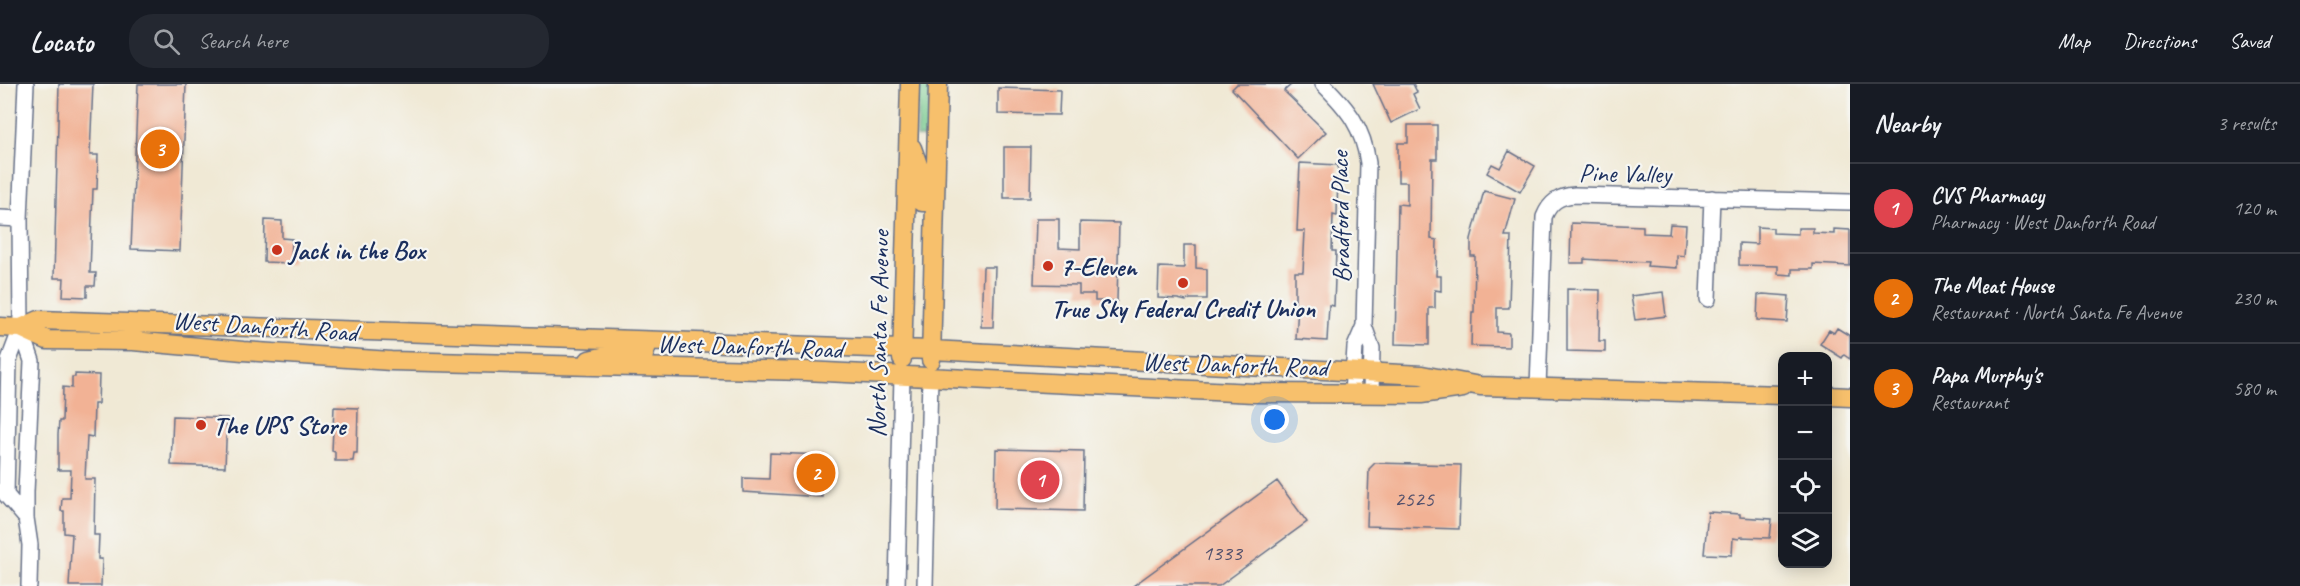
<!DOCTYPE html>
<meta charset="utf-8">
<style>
body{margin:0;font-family:Caveat,sans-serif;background:#242831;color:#f1f3f6}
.controls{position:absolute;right:18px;bottom:18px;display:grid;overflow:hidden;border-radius:12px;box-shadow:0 3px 15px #0003}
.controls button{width:54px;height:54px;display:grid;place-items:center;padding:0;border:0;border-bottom:2px solid #363941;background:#171b24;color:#f1f3f6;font:30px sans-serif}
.you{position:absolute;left:1275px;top:336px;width:21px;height:21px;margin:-15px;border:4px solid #fff;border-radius:50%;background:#1a73e8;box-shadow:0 0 0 9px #1a73e833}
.badge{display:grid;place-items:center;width:39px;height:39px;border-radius:50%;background:#c8321e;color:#fff;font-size:20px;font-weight:700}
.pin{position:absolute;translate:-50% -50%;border:3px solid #fff;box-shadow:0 2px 6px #0006}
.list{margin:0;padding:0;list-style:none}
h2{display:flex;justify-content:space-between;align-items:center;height:78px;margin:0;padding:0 24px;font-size:26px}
h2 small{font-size:20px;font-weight:400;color:#9ea1a6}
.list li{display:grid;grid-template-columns:39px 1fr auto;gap:18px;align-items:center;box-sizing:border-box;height:90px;padding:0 24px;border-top:2px solid #363941}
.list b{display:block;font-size:22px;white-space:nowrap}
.list p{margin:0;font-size:20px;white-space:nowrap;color:#9ea1a6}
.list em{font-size:20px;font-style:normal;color:#9ea1a6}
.icon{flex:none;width:33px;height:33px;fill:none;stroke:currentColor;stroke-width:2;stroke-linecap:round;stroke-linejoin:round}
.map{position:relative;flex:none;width:1850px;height:502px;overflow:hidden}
header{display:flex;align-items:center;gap:36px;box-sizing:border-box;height:84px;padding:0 30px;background:#171b24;border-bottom:2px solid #363941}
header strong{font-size:28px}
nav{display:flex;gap:33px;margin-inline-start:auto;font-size:21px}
.search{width:420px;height:54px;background:#242831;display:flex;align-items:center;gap:15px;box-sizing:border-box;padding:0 21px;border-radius:24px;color:#9ea1a6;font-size:22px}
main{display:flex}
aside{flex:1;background:#171b24}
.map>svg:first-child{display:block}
.green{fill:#76c98c;stroke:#487c75;stroke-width:1.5}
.building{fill:#f2b295}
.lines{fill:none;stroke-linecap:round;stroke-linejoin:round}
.minor-casing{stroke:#667088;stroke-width:18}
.major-casing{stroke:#667088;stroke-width:21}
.minor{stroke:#fff;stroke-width:15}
.major{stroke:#f7c06c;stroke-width:18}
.poi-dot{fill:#c8321e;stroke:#f6f6f2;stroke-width:2}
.labels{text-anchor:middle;stroke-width:4.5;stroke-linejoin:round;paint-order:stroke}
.number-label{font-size:22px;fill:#51506c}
.street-label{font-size:26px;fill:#1b2f5e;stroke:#f6f6f2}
.poi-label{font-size:26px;font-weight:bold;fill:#1b2f5e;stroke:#f6f6f2;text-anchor:start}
</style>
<header>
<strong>Locato</strong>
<div class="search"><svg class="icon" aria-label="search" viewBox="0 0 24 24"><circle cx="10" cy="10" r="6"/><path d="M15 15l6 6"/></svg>Search here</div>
<nav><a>Map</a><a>Directions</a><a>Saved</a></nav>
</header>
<main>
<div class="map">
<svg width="1850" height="502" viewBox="0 0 1850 502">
<rect width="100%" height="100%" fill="#f6f6f2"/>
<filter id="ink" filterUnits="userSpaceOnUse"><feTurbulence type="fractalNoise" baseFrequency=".0167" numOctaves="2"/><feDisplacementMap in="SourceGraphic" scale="12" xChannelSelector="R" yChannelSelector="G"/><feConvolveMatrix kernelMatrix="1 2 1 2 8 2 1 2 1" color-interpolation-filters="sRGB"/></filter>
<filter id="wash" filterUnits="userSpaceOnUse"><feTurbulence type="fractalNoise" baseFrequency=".008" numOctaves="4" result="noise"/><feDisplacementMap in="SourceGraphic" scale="24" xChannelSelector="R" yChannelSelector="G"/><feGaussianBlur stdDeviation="1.35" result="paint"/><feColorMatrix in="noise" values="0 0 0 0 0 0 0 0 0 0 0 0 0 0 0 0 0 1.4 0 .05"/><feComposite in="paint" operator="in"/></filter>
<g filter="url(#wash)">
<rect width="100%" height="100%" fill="#f0e9d5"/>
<!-- green -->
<path class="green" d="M919 0H930L929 54 917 53Z"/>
<g id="blocks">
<!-- building -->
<path class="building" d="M59 0H93L90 71H98L97 105H93L90 189H96L95 202H87V213L63 212 64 194H54Z
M138 0H186L180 167 131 165Z
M1237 0H1292L1284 7 1326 48 1298 75 1232 5Z
M1373 0H1413L1417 8 1413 10 1420 25 1391 39Z
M998 4 1060 6 1059 31 998 30Z
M1408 41H1437V75H1432L1431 155 1437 156 1436 192H1441V207L1435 206V224H1429V261L1395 260 1398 120 1407 121V98H1398V59H1408Z
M1004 63H1031L1030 114H1004Z
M1509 67 1535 82 1520 108 1487 89 1492 80 1500 84Z
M1300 79 1338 81 1337 132 1333 131 1332 167H1336L1334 222 1329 221 1327 257 1296 255 1298 221H1295V188H1303L1305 147H1297Z
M1484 107 1515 115 1505 152H1511L1509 224H1497V248L1509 249V263L1471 262 1472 228H1474L1475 172H1471V155Z
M1036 135H1059V164L1080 165V138L1119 139 1117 217H1095V210H1079V201L1034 200Z
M265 136 282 137V154L292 155 291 179 264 178Z
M1571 139 1643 142V149L1669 150 1670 140 1686 141 1684 172 1677 171V184L1647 182 1648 178 1599 176 1584 175V179H1570Z
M1757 143 1773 144V149L1798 150V144H1813V149L1834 150V145L1850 146V182L1813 180V185H1792V191L1778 190V182L1739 181V159L1757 160Z
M1184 161H1196V184L1207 185V215H1190L1186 217 1178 215 1158 214 1159 183 1184 184Z
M983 183H995L993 243H981Z
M1567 205 1600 206 1599 257H1605V268L1567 267Z
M1663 208 1666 232 1635 236 1631 212Z
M1763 210 1789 212 1787 238 1757 236 1758 211Z
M1837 244 1850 252V275L1844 271 1842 274 1820 260 1829 246 1834 249Z
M75 290 99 291 98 320H94L93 353 87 352 85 395H95L94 451H99L98 475H102L101 502H69L72 450 64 449V427H61L62 414H70L71 386H58V351L59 337H62L63 303 72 304V293H75Z
M334 323 358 324 357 369H354L353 377H335V368L332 367Z
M173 332 227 334 225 383 171 381Z
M996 365 1084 367 1083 427 995 425Z
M770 369 823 371 822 413 743 408V394L769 395Z
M1375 379 1461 381 1459 445 1367 442 1369 385Z
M1277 397 1307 438 1219 502H1133Z
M1708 428 1740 430V433L1772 435 1770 454 1740 453 1739 455 1733 454 1732 471 1704 470Z"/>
</g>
</g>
<g filter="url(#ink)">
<use href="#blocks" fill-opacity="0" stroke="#667088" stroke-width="1.5"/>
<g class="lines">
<!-- minor casing -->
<g class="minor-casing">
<path id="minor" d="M26 0 20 135 21 244 32 277 26 408V434L30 461 29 502
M1323 0C1348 25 1363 43 1368 79L1364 242 1355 263 1352 310
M0 134 20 135
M1708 215 1712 114
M1364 242 1372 264 1371 310
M21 244 9 276 6 411 26 434
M1538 304 1544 133C1550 118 1559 112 1575 111L1850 118
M897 502 902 292
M925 502 930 293"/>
</g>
<!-- major casing -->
<g class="major-casing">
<path id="major" d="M912 64 922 92V118H935
M0 243 21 244 47 256 133 257 243 267 391 277 805 287 1254 309 1421 310 1463 304
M21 244 39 236 931 266 1422 291 1480 302 1782 311
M902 275 910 0
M589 276 615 270 644 271 648 258
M931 276 938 0
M1828 312 1850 313"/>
</g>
<!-- minor -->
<use href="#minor" class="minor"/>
<!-- major -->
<use href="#major" class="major"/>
</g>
</g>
<!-- markers -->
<g class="poi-dot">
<circle cx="277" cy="166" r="6"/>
<circle cx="1048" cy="182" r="6"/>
<circle cx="1183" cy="199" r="6"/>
<circle cx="201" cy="341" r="6"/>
</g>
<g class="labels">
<!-- number labels -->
<g class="number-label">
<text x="1414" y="422">2525</text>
<text x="1222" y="476">1333</text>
</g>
<!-- street labels -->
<g class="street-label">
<text transform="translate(1625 89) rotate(1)" y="9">Pine Valley</text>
<text transform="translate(1340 133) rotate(-91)" y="9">Bradford Place</text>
<text transform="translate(265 242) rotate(4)" y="9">West Danforth Road</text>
<text transform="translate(878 250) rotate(-89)" y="9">North Santa Fe Avenue</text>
<text transform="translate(750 262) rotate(2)" y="9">West Danforth Road</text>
<text transform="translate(1235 280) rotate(2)" y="9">West Danforth Road</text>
</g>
<!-- poi labels -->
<g class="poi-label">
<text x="289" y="175">Jack in the Box</text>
<text x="1060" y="191">7-Eleven</text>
<text x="1183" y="233" text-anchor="middle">True Sky Federal Credit Union</text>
<text x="213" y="350">The UPS Store</text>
</g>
</g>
</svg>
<div class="controls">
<button>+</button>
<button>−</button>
<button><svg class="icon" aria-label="locate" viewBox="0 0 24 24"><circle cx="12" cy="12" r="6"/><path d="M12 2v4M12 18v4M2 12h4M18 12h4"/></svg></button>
<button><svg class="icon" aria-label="layers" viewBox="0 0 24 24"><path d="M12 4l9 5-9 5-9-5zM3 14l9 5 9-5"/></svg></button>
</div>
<div class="you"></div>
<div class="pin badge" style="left:1040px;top:396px;background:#e0444e">1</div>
<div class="pin badge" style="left:816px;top:389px;background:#e8710a">2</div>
<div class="pin badge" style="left:160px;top:65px;background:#e8710a">3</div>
</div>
<aside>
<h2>Nearby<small>3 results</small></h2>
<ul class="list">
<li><span class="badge" style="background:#e0444e">1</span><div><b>CVS Pharmacy</b><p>Pharmacy · West Danforth Road</p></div><em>120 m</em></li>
<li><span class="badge" style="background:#e8710a">2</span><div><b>The Meat House</b><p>Restaurant · North Santa Fe Avenue</p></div><em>230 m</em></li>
<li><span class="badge" style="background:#e8710a">3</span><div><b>Papa Murphy's</b><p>Restaurant</p></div><em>580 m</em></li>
</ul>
</aside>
</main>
